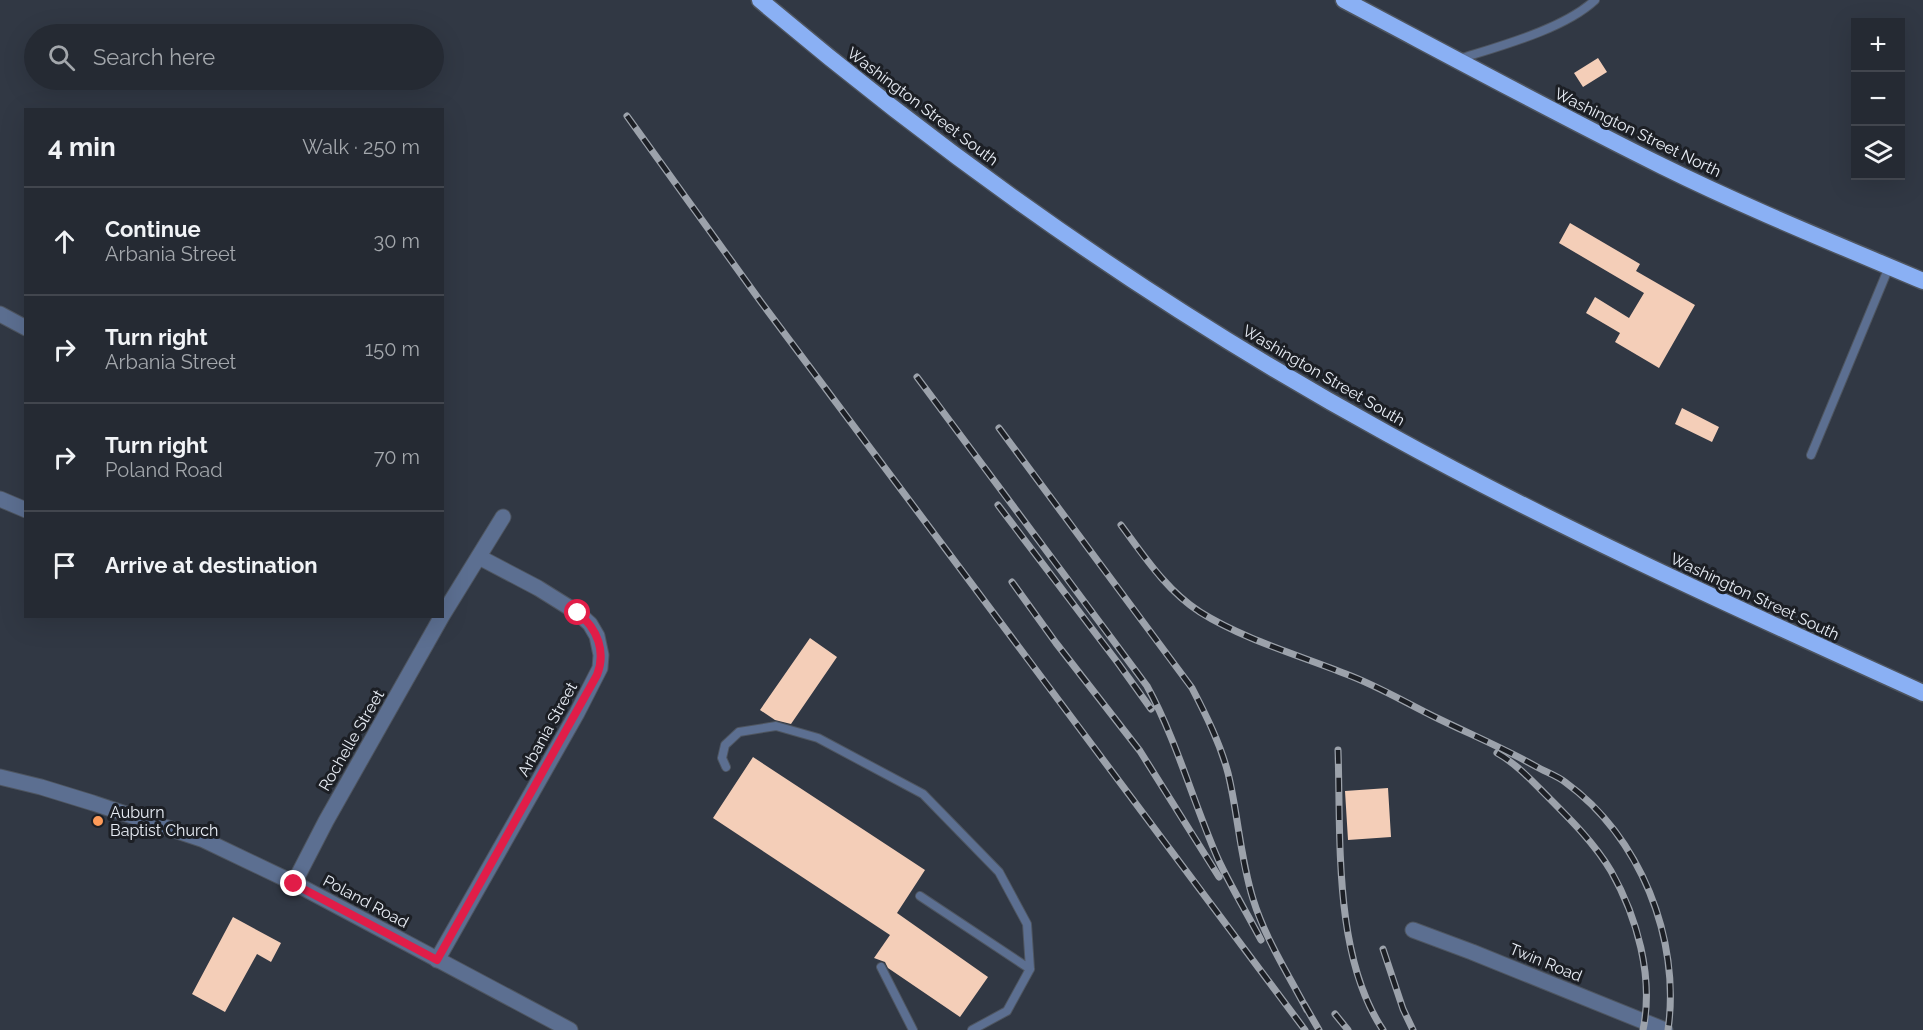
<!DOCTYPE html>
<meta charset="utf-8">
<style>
body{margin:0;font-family:Raleway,sans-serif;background:#2d323b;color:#f1f3f6}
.controls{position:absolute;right:18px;top:18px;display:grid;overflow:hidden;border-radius:0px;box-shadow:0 6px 24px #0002}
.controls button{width:54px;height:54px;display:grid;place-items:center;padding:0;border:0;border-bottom:2px solid #42464e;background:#252a33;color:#f1f3f6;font:30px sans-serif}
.stop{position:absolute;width:18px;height:18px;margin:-14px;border:4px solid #e11d48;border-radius:50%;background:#fff}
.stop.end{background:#e11d48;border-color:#fff;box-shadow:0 2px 6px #0008}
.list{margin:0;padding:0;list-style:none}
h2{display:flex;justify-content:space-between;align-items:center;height:78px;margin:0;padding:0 24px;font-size:26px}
h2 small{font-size:20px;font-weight:400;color:#a3a7ac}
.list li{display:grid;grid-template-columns:39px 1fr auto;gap:18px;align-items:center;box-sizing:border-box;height:108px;padding:0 24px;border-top:2px solid #42464e}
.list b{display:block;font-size:22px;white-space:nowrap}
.list p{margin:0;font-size:20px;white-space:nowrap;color:#a3a7ac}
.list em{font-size:20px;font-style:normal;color:#a3a7ac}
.icon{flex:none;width:33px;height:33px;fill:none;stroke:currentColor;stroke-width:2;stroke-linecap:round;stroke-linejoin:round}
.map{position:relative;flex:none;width:1923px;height:1030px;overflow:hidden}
.search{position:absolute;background:#252a33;box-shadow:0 6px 24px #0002;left:24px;top:24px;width:420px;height:66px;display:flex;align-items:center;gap:15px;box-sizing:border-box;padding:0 21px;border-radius:33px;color:#a3a7ac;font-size:22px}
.panel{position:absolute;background:#252a33;box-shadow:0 6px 24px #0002;left:24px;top:108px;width:420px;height:510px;border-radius:0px}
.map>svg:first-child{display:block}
.building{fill:#f4ceb8}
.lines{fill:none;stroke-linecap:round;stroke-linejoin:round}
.service-casing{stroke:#4e5560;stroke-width:10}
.minor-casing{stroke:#4e5560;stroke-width:17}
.tertiary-casing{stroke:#4e5560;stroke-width:17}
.trunk-casing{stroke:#4e5560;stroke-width:19}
.service{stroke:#5c6f91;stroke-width:8}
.minor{stroke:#5c6f91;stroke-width:15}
.tertiary{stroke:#5c6f91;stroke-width:15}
.trunk{stroke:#8ab0f4;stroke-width:16}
.rail-casing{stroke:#9ca2ab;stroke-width:7}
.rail{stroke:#1c1f25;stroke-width:4.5;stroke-dasharray:14;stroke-linecap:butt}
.route{stroke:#e11d48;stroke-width:8}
.poi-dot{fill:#fe9b59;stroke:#1c1f25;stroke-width:2}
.labels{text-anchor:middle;stroke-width:6;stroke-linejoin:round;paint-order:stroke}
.street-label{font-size:16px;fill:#e8edf5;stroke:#1c1f25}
.poi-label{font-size:16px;fill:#e8edf5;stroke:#1c1f25;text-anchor:start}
</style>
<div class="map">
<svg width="1923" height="1030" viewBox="0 0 1923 1030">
<rect width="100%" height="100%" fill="#313844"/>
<!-- building -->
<path class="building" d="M1598 58 1607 72 1583 87 1574 73Z
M1570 223 1640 264 1636 271 1695 305 1659 368 1615 342 1620 333 1586 313 1595 297 1629 318 1644 293 1559 243Z
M1682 408 1719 427 1712 442 1675 424Z
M810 638 837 657 791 724 775 720 760 710Z
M753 757 925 870 897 913 988 977 960 1017 888 968 885 962 874 958 890 935 713 818Z
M1388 788 1391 837 1348 840 1345 791Z
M233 917 281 943 271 962 257 954 225 1012 192 994Z"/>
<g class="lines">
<!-- service casing -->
<g class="service-casing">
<path id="service" d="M1459 59C1500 46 1564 29 1595 0
M1811 455 1889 267
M726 767 722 758 725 745 739 732 776 726 818 738 923 794 999 872 1027 924 1030 969
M920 896 1030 969 1007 1011 972 1030
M881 967 913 1030"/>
</g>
<!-- minor casing -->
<g class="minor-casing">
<path id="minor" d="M0 314 26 328
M0 499 26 510
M442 616 503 517
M294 883 326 821 442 616
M1413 930 1472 952 1665 1030
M437 960 577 713 600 668 601 655 597 636 590 624 578 613 538 588 479 557"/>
</g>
<!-- tertiary casing -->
<g class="tertiary-casing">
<path id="tertiary" d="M0 777 41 787 93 803 204 840 294 883 570 1030"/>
</g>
<!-- trunk casing -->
<g class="trunk-casing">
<path id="trunk" d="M760 0C954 164 1165 312 1388 434 1562 530 1743 611 1923 693
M1344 0C1450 56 1555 113 1662 166 1747 208 1836 244 1923 281"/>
</g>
<!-- service -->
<use href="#service" class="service"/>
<!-- minor -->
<use href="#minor" class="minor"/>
<!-- tertiary -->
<use href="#tertiary" class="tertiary"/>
<!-- trunk -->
<use href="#trunk" class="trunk"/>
<!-- rail casing -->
<g class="rail-casing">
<path id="rail" d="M627 116 761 302 1305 1030
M917 377 1147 686C1177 741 1193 802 1218 859 1231 887 1247 913 1261 940
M999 428 1192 688C1206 715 1220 743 1228 773 1238 814 1240 857 1253 899 1265 938 1288 974 1307 1010
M998 505 1118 663 1151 709
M1121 525C1144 556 1166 590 1200 612 1243 639 1298 655 1346 674 1378 686 1408 704 1439 719 1472 735 1505 749 1537 767 1546 772 1557 776 1565 782 1640 836 1681 939 1668 1030
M1012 582 1056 643 1140 751 1219 877
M1338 750C1341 837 1333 955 1383 1030
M1497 753C1517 764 1533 782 1549 798 1571 820 1595 844 1611 871 1637 917 1654 977 1643 1030
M1383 949 1403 1009 1413 1030
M1304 1004 1319 1030
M1335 1014 1348 1030"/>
</g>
<!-- rail -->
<use href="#rail" class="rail"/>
</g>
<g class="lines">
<!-- route -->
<path class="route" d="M294 884 437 960 597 675C606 652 598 629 578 613"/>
</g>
<!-- markers -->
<circle class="poi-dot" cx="98" cy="821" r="6"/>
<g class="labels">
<!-- street labels -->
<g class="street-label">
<text transform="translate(923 106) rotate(37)" y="6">Washington Street South</text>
<text transform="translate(1638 132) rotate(26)" y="6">Washington Street North</text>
<text transform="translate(1324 375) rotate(30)" y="6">Washington Street South</text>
<text transform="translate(1755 596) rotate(25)" y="6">Washington Street South</text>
<text transform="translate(547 729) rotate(-61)" y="6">Arbania Street</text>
<text transform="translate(351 740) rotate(-60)" y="6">Rochelle Street</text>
<text transform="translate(366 901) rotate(28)" y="6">Poland Road</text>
<text transform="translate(1546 962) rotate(22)" y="6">Twin Road</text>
</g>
<!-- poi labels -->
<g class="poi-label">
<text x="110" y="818">Auburn<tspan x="110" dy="18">Baptist Church</tspan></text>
</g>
</g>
</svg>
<div class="controls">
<button>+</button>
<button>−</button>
<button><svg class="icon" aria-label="layers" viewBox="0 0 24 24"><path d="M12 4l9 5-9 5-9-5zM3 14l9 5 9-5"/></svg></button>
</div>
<div class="stop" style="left:578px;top:613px"></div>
<div class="stop end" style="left:294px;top:884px"></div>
<div class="search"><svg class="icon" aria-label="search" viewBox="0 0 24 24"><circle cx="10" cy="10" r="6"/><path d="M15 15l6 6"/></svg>Search here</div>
<section class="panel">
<h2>4 min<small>Walk · 250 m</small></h2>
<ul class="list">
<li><svg class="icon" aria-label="ahead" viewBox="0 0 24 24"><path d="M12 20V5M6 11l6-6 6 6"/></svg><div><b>Continue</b><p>Arbania Street</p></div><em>30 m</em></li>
<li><svg class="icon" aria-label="right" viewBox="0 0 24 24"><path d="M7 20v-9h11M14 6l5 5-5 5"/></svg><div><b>Turn right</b><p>Arbania Street</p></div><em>150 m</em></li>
<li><svg class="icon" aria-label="right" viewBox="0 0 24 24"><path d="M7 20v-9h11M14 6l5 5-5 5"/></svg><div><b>Turn right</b><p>Poland Road</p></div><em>70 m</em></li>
<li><svg class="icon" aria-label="arrive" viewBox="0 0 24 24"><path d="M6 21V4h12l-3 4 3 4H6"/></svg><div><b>Arrive at destination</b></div></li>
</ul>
</section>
</div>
